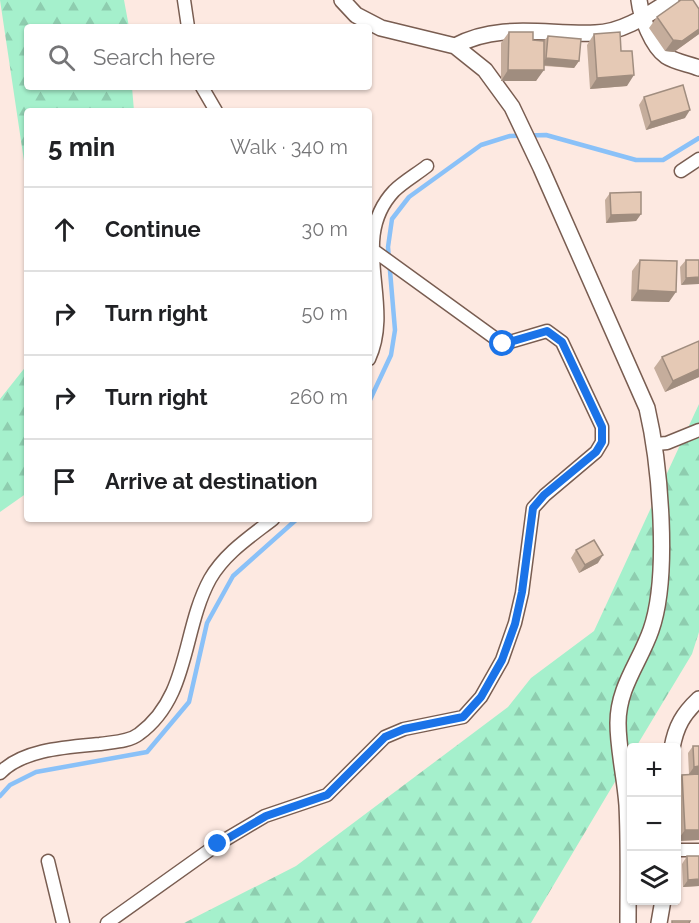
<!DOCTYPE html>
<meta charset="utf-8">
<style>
body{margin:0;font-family:Raleway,sans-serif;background:#f6f6f6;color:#202124}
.controls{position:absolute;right:18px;bottom:18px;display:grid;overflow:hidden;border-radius:6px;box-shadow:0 2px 4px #0004}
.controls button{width:54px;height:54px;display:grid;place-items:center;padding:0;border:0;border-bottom:2px solid #e0e0e0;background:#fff;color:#202124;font:30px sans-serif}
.stop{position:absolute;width:18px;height:18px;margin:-14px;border:4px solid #1a73e8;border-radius:50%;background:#fff}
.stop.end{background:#1a73e8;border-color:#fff;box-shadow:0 2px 6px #0008}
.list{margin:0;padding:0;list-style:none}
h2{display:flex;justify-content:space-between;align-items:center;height:78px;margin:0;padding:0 24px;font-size:26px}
h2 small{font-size:20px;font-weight:400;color:#757577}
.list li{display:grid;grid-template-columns:39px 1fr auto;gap:18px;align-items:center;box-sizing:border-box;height:84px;padding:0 24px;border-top:2px solid #e0e0e0}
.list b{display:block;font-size:22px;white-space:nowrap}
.list em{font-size:20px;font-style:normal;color:#757577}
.icon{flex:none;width:33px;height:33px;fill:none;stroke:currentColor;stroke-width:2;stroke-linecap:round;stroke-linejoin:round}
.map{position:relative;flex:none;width:699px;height:923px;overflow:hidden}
.search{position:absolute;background:#fff;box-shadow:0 2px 4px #0004;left:24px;top:24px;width:348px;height:66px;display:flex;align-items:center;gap:15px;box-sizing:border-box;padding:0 21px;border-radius:6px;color:#757577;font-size:22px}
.panel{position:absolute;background:#fff;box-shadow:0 2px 4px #0004;left:24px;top:108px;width:348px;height:414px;border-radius:6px}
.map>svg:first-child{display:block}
.forest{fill:url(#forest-firs)}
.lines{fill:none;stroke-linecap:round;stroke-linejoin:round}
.stream{stroke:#8ac1f8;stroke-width:4.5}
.minor-casing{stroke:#795d51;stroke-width:15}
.tertiary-casing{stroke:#795d51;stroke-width:18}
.minor{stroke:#fff;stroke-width:12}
.tertiary{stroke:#fff;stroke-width:15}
.wall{fill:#c5ad9c}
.shaded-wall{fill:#a08d7f}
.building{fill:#e5c9b5;stroke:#a08d7f;stroke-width:1.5}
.route{stroke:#1a73e8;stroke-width:8}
</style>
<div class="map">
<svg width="699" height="923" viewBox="0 0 699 923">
<defs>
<pattern id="forest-firs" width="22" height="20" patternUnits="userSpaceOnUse" patternTransform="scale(1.5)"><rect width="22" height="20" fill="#a5f0cc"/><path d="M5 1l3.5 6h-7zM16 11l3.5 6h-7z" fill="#8ecdaf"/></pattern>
</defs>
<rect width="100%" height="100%" fill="#fde9e1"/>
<!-- forest -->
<path class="forest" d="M0 0H124L129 27H27V87H132L134 111H27V181Z
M27 365V493L0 512V399Z
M699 404V632L692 654 636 747 632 748 631 755 531 923H184L296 866 508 707 531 678 594 631Z"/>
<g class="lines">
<!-- stream -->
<path class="stream" d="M369 402 391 355 395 330 388 247 392 219 409 197 481 145 510 136 546 135 636 160H663L699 138
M0 796 10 785 36 772 147 752 189 702 207 623 233 576 297 519"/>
<!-- minor casing -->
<g class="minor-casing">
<path id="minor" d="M184 0 188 27
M202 87 216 111
M681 171 699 159
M369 359C395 303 348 240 394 191 403 182 417 174 427 166
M656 444 667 443 699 430
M0 773C23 749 68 747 100 744 112 742 129 742 139 734 190 697 182 630 210 579 225 553 250 537 273 519
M676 850H699
M48 861 63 923
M107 923 218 844 265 816 327 795 385 737 404 729 463 717 481 697 502 660 515 623 522 593 533 508 545 495 596 452 602 442V427L562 342 547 331 503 344 369 247"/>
</g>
<!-- tertiary casing -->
<g class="tertiary-casing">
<path id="tertiary" d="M342 0 356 15 381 28 455 46 485 70 512 107 541 168 647 408C660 464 670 576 651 630 640 662 618 687 618 723 618 750 625 777 627 805 629 844 628 884 628 923
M639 0C641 17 652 46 666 56 675 62 689 64 699 68
M455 46C499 22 547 35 595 33 622 33 649 14 671 0
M672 748C676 726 683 714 699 699
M659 923 663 900"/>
</g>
<!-- minor -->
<use href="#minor" class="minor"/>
<!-- tertiary -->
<use href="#tertiary" class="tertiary"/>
</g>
<!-- wall -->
<path class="wall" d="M699 9V34L674 52 665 51 649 28 657 17Z
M509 32 533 40 544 41 548 36 579 61 574 68 544 66 536 81H501V43Z
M594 34 621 51 627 86 590 89 587 45Z
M644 97 685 118 646 130 639 105Z
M610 193 641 214 636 221 606 223 605 200Z
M640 260 669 302 631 301 632 271Z
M686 260H699L681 285 680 267Z
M699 341V377L665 392 654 368 662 357Z
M576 550 598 563 579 573 571 558Z
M693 746H699V840L677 841 676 782 682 775 689 774 688 753Z
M687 856H699V886L683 887 682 864Z"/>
<!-- shaded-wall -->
<path class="shaded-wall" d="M699 29V34L674 52 665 51 673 40Z
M546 58 579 61 574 68 541 65Z
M508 70H544L536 81H501Z
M634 75 627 86 590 89 597 78Z
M690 110 685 118 646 130 651 122Z
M641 214 636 221 606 223 611 215Z
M699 277V284L681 285 686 278Z
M638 290 676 292 669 302 631 301Z
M699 369V377L665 392 673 381Z
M603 555 598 563 579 573 585 565Z
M699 766V774H689L694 767Z
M685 830H699V840L677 841Z
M699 879V886L683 887 688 880Z"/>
<!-- building -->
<path class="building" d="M681 0H693L699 9V29L682 41 673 40 657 17Z
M509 32H533V40L544 41V70H508Z
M620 32 621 51H632L634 75 597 78 594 34Z
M548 36 581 39 579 61 546 58Z
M683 85 690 110 651 122 644 97Z
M641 192V214L611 215 610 193Z
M640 260 677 261 676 292 638 290Z
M686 260H699V277L686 278Z
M699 341V369L673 381 662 357Z
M594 540 603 555 585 565 576 550Z
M693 746H699V766L694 767Z
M699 774V830H685L682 775Z
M687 856H699V879L688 880Z
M672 921H690L689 923H672Z"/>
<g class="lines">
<!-- route -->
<path class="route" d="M218 844 266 816 327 795 385 737 404 729 463 717 481 697 502 660 515 624 522 592 533 508 544 495 596 452 602 442V427L562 342 547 331 503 344"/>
</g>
</svg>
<div class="controls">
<button>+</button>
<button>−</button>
<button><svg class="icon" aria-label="layers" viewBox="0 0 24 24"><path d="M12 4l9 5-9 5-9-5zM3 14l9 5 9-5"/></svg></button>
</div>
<div class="stop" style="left:503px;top:344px"></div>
<div class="stop end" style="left:218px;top:844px"></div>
<div class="search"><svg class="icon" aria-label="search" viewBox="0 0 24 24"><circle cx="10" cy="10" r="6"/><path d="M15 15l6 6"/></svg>Search here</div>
<section class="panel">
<h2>5 min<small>Walk · 340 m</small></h2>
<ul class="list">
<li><svg class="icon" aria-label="ahead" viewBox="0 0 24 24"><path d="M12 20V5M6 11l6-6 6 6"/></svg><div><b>Continue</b></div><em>30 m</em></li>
<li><svg class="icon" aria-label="right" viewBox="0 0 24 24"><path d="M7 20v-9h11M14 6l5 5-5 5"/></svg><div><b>Turn right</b></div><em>50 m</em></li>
<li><svg class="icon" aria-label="right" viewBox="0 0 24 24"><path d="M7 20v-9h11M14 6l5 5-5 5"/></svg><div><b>Turn right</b></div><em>260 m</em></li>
<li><svg class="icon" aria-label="arrive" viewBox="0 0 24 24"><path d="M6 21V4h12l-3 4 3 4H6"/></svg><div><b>Arrive at destination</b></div></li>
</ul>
</section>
</div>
